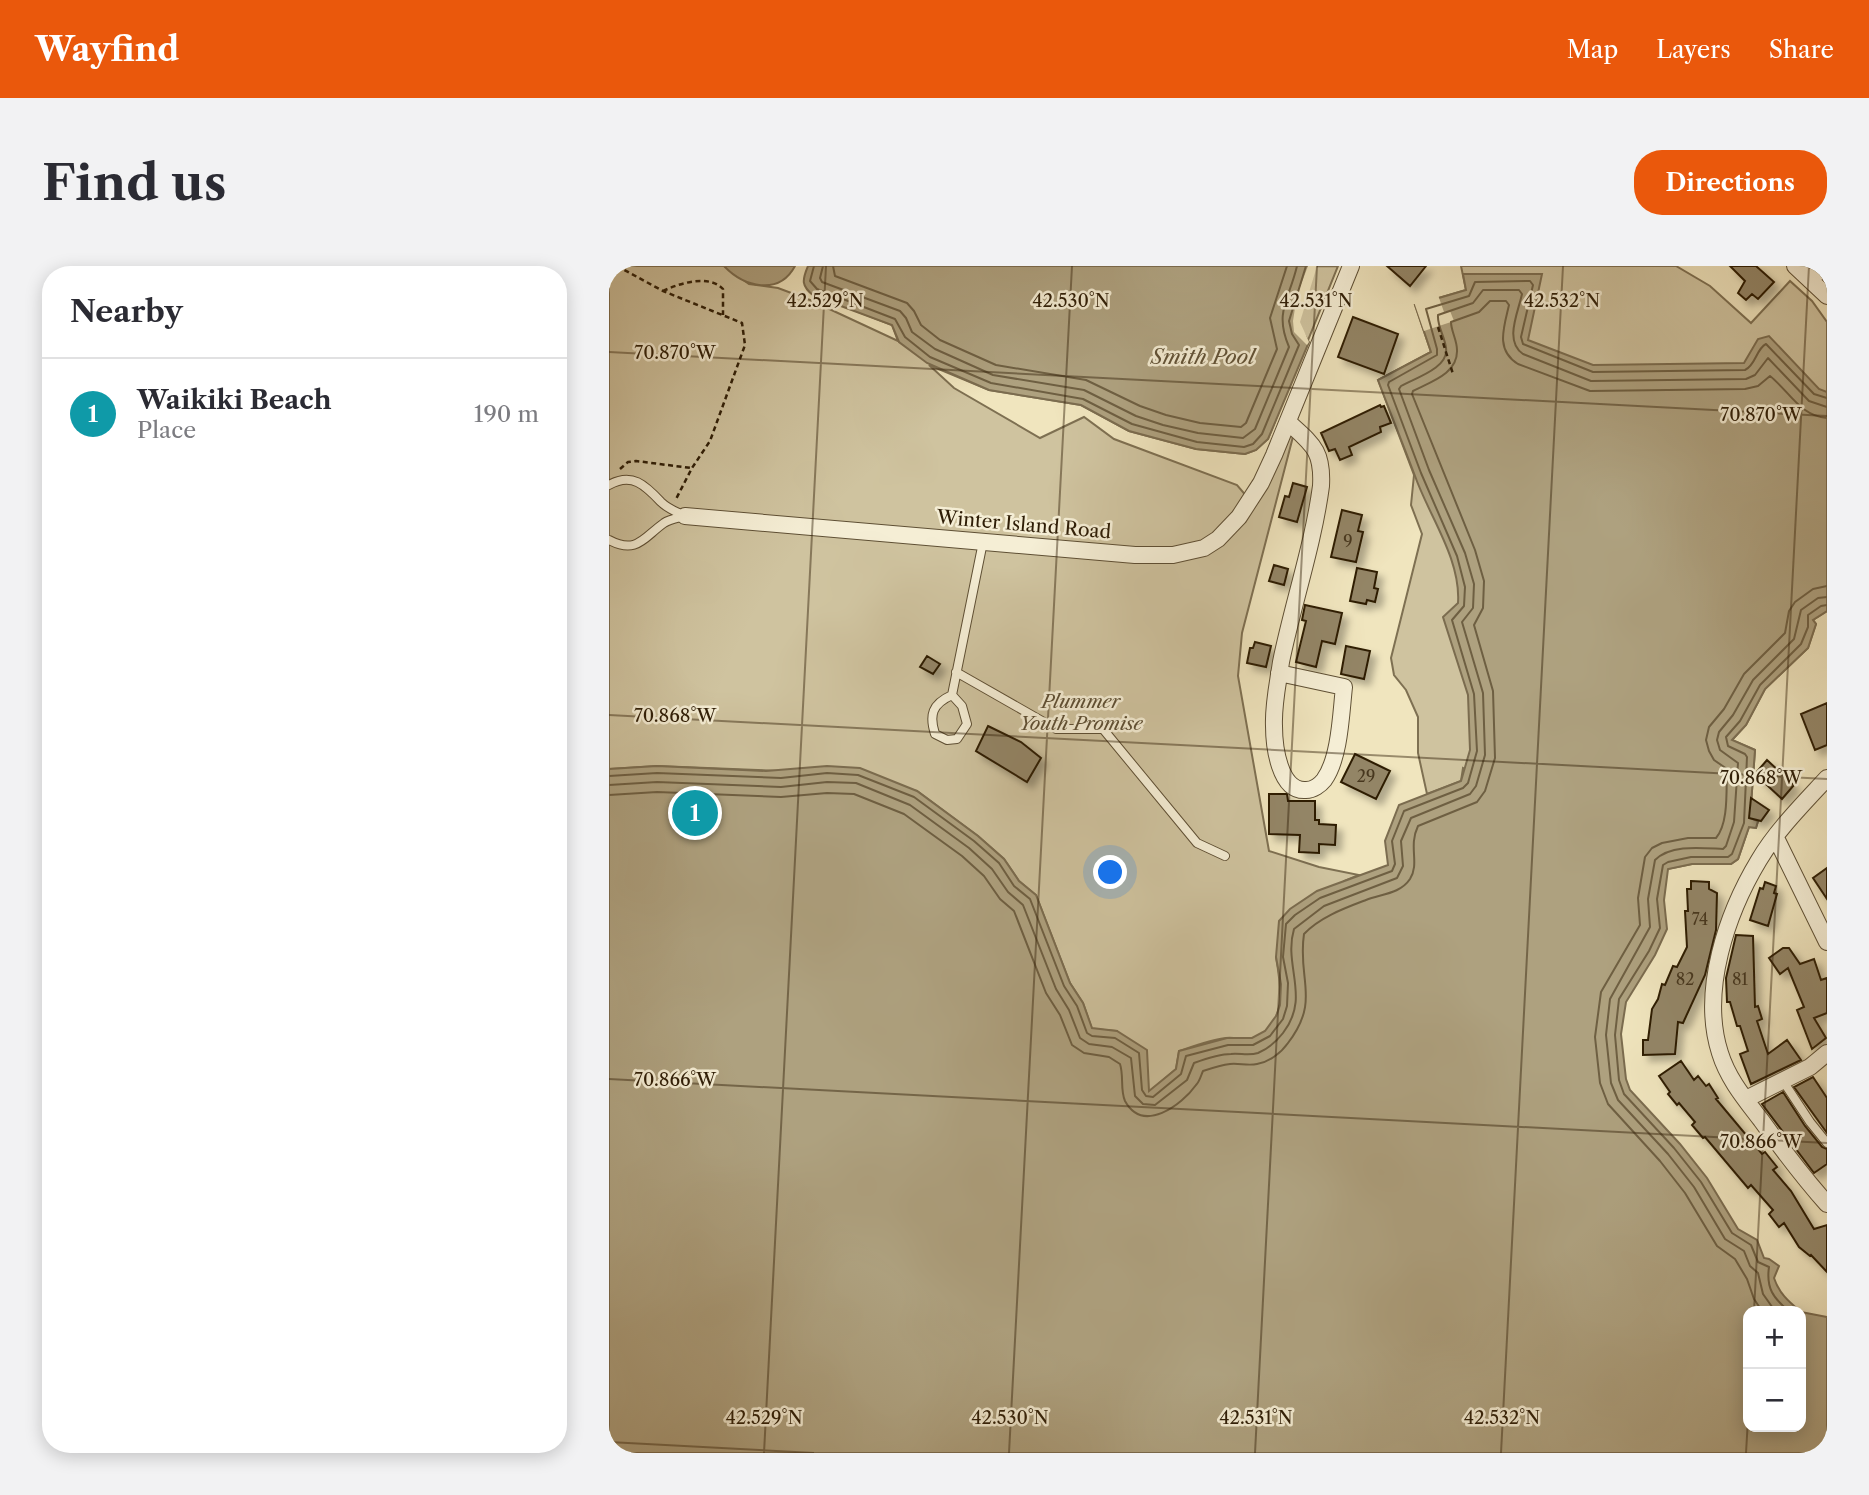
<!DOCTYPE html>
<meta charset="utf-8">
<style>
body{margin:0;font-family:"Libre Caslon Text",serif;background:#f2f2f3;color:#2b2b33}
.controls{position:absolute;right:21px;bottom:21px;display:grid;overflow:hidden;border-radius:14px;box-shadow:0 4px 18px #0003}
.controls button{width:63px;height:63px;display:grid;place-items:center;padding:0;border:0;border-bottom:2px solid #e1e1e2;background:#fff;color:#2b2b33;font:35px sans-serif}
.you{position:absolute;left:502px;top:607px;width:24px;height:24px;margin:-18px;border:5px solid #fff;border-radius:50%;background:#1a73e8;box-shadow:0 0 0 10px #1a73e833}
.badge{display:grid;place-items:center;width:46px;height:46px;border-radius:50%;background:#ea580c;color:#fff;font-size:23px;font-weight:700}
.pin{position:absolute;translate:-50% -50%;border:4px solid #fff;box-shadow:0 2px 7px #0006}
.list{margin:0;padding:0;list-style:none}
h2{display:flex;justify-content:space-between;align-items:center;height:91px;margin:0;padding:0 28px;font-size:30px}
h2 small{font-size:23px;font-weight:400;color:#7c7c81}
.list li{display:grid;grid-template-columns:46px 1fr auto;gap:21px;align-items:center;box-sizing:border-box;height:112px;padding:0 28px;border-top:2px solid #e1e1e2}
.list b{display:block;font-size:26px;white-space:nowrap}
.list p{margin:0;font-size:23px;white-space:nowrap;color:#7c7c81}
.list em{font-size:23px;font-style:normal;color:#7c7c81}
.map{position:relative;flex:none;width:1218px;height:1187px;overflow:hidden;border-radius:28px}
header{display:flex;align-items:center;gap:42px;box-sizing:border-box;height:98px;padding:0 35px;background:#ea580c;color:#fff}
header strong{font-size:33px}
nav{display:flex;gap:38px;margin-inline-start:auto;font-size:24px}
.intro{display:flex;align-items:center;justify-content:space-between;box-sizing:border-box;height:168px;padding:0 42px}
h1{margin:0;font-size:49px}
.button{padding:18px 32px;border-radius:28px;background:#ea580c;color:#fff;font-size:24px;font-weight:700}
main{display:flex;gap:42px;padding:0 42px}
aside{flex:1;background:#fff;border-radius:28px;box-shadow:0 4px 18px #0003}
.map>svg:first-child{display:block}
.green{fill:#cfc39f;stroke:#7e7052;stroke-width:2}
.water{fill:#aea17f;stroke:#7b6c4f;stroke-width:2}
.pier{fill:#f0e5be}
.lines{fill:none;stroke-linecap:round;stroke-linejoin:round}
.shore{stroke:#6e5f42;stroke-width:2}
.building{fill:#938566;stroke:#2e1d06;stroke-width:2;filter:url(#shadow)}
.service-casing{stroke:#5e4f34;stroke-width:10}
.minor-casing{stroke:#5e4f34;stroke-width:18}
.path{stroke:#2e1d06;stroke-width:2.5;stroke-dasharray:5 3.5;stroke-linecap:butt}
.service{stroke:#f5eed5;stroke-width:8}
.minor{stroke:#f5eed5;stroke-width:16}
.ticks{fill:none;stroke:#2e1d06;stroke-width:2;stroke-opacity:0.45}
.labels{text-anchor:middle;stroke-width:5;stroke-linejoin:round;paint-order:stroke}
.number-label{font-size:16px;fill:#47371e}
.street-label{font-size:19px;fill:#2e1d06;stroke:#f5eed5}
.park-label{font-size:19px;font-style:italic;fill:#5e4f34;stroke:#f5eed5}
.water-label{font-size:21px;font-style:italic;fill:#615236;stroke:#f5eed5}
.ticks-label{font-size:18px;text-anchor:middle;fill:#2e1d06;stroke:#f5eed5;stroke-width:5;stroke-linejoin:round;paint-order:stroke}
</style>
<header>
<strong>Wayfind</strong>
<nav><a>Map</a><a>Layers</a><a>Share</a></nav>
</header>
<div class="intro"><h1>Find us</h1><a class="button">Directions</a></div>
<main>
<aside>
<h2>Nearby<small></small></h2>
<ul class="list">
<li><span class="badge" style="background:#0f9aa8">1</span><div><b>Waikiki Beach</b><p>Place</p></div><em>190 m</em></li>
</ul>
</aside>
<div class="map">
<svg width="1218" height="1187" viewBox="0 0 1218 1187">
<defs>
<filter id="shadow"><feDropShadow dx="6" dy="6" stdDeviation="3.5" flood-color="#0004"/></filter>
</defs>
<rect width="100%" height="100%" fill="#f0e5be"/>
<filter id="stains"><feTurbulence type="fractalNoise" baseFrequency=".00286" numOctaves="4"/><feColorMatrix values="0 0 0 0 .2 0 0 0 0 .09 0 0 0 0 .02 0 0 0 .5 -.17"/></filter>
<radialGradient id="worn" r=".72"><stop offset=".6" stop-color="#630" stop-opacity="0"/><stop offset="1" stop-color="#630" stop-opacity=".3"/></radialGradient>
<!-- green -->
<path class="green" d="M0 0H115L140 18 169 22 201 34 289 75 283 59 203 28 212 3 729 0 659 173 647 184 636 188 587 183 520 165 472 139 380 124 320 99 345 122 431 172 475 151 505 173 628 219 639 232 665 189 686 163 633 367 629 410 660 585 710 601 750 609 735 615 667 691C672 719 679 761 644 772 636 774 625 771 617 772 601 774 585 780 570 785L567 803 540 826 508 765 483 763 474 737 461 717 427 629 410 615 395 593 369 570 308 525 172 505 48 500 0 503Z
M852 0H1067L1101 20 1142 57 1181 15 1203 35 1218 56V345L1204 354 1207 358 1199 382 1156 423 1137 459 1123 474 1146 484 1141 552 1149 555 1147 562 1140 561 1129 593 1122 598H1083L1059 603 854 502 852 515 818 528 809 487V451L797 424 785 409 782 392 813 268 802 239 805 209 769 114 822 86 806 39 857 24Z"/>
<!-- water -->
<path class="water" d="M115 0H186C170 30 135 21 115 0Z
M199 0H705L687 56 700 76 659 173 647 184 636 188 587 183 520 165 472 139 380 124 318 97 290 76 283 59 205 30C192 20 193 14 199 0Z
M854 8H933L919 74 984 99 1135 97 1149 73 1160 70 1210 123 1218 126V345L1204 354 1207 358 1199 382 1156 423 1137 459 1123 474 1146 484 1141 552 1149 555 1147 562 1140 561 1129 593 1122 598H1083L1059 603 1055 634 1058 663 1046 689 1017 736 1012 768 1017 813 1021 824 1071 878 1098 912 1129 963 1148 974 1155 992 1160 993 1170 1000 1165 1012C1170 1027 1179 1035 1191 1045H1139V1161H1192V1046L1218 1051V1187H0V503L48 500 157 505 218 500 251 502 308 525 369 570 395 593 410 615 427 629 461 717 474 737 483 762 508 765 538 784 540 825 567 803 570 785 618 772H643L656 765 667 750 671 739 672 718 667 691 670 655 681 643 708 625 779 599 776 575 790 539 852 515 861 484 859 429 834 351 849 337C852 293 820 250 806 210 794 178 781 146 769 114L822 86 806 39 857 24Z"/>
<!-- pier -->
<path class="pier" d="M699 0H708L691 56 700 76 698 79 685 66 684 55 688 29Z
M829 29 835 46 841 45 845 55 815 65 805 36Z"/>
<g class="lines">
<!-- shore -->
<path class="shore" d="M205 0 201 15 208 23 286 53 296 71 321 91 382 117 474 133 523 158 588 176 635 181 644 178 653 168 690 79 683 68 680 55 697 0
M214 0 211 12 213 16 291 45 297 52 303 66 326 83 384 109 475 124 527 150 554 159 589 167 634 172 646 163 680 81C665 46 680 34 688 0
M224 0 226 10 298 37 305 45 312 59 331 74 387 99 477 114 531 140 557 149 591 157 632 161 637 157 668 83 661 52 678 0
M0 510 48 507 172 512 218 507 249 509 305 531 365 575 390 597 405 620 421 633 455 720 468 740 478 767 483 770 506 772 530 787 533 824 537 830 544 831 572 808 577 790 619 779H644L661 770 674 753 678 740 679 717 674 691 677 658 686 649 711 632 783 605 786 598 783 575 795 545 854 522 859 517 868 485 865 428 843 354 855 340 856 321 848 290 812 207 779 119 780 116 828 89V83L817 43 860 30 866 16 921 15 924 19 912 71 914 78 984 106 1136 104C1147 99 1147 83 1157 78L1205 128 1218 132
M0 519 48 516 172 521 218 516 247 517 301 539 360 582 383 603 399 626 414 639 447 723 460 744 471 772 480 778 503 781 522 792 526 830 534 838 546 839 578 814 585 797C596 793 610 788 622 788 631 787 640 790 649 787 659 783 667 776 674 767 702 731 674 700 685 663L715 640 788 612 794 600 792 575 802 552 861 528 867 520 876 489 874 427 853 356 864 342 865 318 856 287 820 204 790 123 792 120C806 112 840 102 837 82 836 71 828 60 829 49L864 37 874 24H910L913 28C909 47 895 75 914 88L982 115 1137 113 1146 109 1159 92 1200 135 1218 141
M0 529 48 526 172 531 218 527 245 528 295 548 353 590 375 610 391 633 405 645 437 727 451 749 463 779 475 787 500 791 511 798C515 810 511 824 516 835 534 868 573 839 587 819 591 815 592 809 594 805 603 802 612 799 621 798 630 797 639 800 648 798 660 796 672 787 679 777 712 734 688 713 695 668 711 651 736 642 757 634 772 628 791 628 801 613 811 597 799 581 809 560L868 536 876 525 886 492 884 425 865 359 874 342 875 315 866 284 803 128 804 125C821 116 849 108 848 84 848 74 842 65 842 56L870 46 881 35H897L900 39C895 61 886 84 909 98L981 125 1136 123 1149 120 1161 110C1180 125 1191 150 1218 152
M1153 1045 1145 1033 1138 1013 1126 993 1108 980 1076 927 1051 895 999 838 991 817 986 771 992 726 1031 659 1029 632 1036 591 1043 582 1053 577 1079 572H1107C1120 557 1117 523 1118 503L1105 494 1100 485 1097 474 1100 461 1115 443 1135 408 1176 367 1180 345 1186 336 1204 323 1218 320
M1166 1045 1154 1028 1149 1007 1141 1000 1135 985 1116 973 1085 921 1059 888 1009 834 1002 817 997 769 1001 733 1041 661 1039 633 1046 594C1062 578 1093 582 1114 583L1117 580 1125 556 1129 497 1111 484 1108 474 1110 466 1124 449 1144 414 1185 373 1192 344 1209 332 1218 331
M1180 1045C1164 1032 1157 1022 1160 1001L1149 996 1142 979 1123 967 1092 916 1065 882 1015 828 1010 814 1006 769 1010 733 1040 685 1051 662 1048 633 1054 599 1059 596 1082 591H1119L1123 588 1135 557 1138 491 1136 488 1119 480 1117 471 1131 455 1151 419 1192 378 1199 361V349L1212 340 1218 339"/>
</g>
<!-- building -->
<path class="building" d="M778 0H817L801 20Z
M1121 0H1147L1165 16 1149 33 1143 28 1137 34 1129 27 1136 15Z
M744 51 789 68 775 108 729 91Z
M771 139 772 141 775 140 782 157 771 161 772 166 740 181 743 189 731 194 726 183 720 185 712 167Z
M684 217 698 221 688 256 670 251 676 230 680 231Z
M733 244 753 249 749 265 754 266 747 296 722 291Z
M665 299 679 303 675 319 660 315Z
M748 302 768 306 765 322 769 323 766 336 758 334 757 338 741 335Z
M696 339 733 347 726 378 713 375 707 401 687 396 697 355 693 354Z
M646 376 662 380 657 401 638 397 641 382H644Z
M737 380 761 385 755 413 732 408Z
M318 390 331 398 324 408 311 401Z
M1218 437V479L1206 484 1192 448Z
M379 460 412 476 432 492 418 516 367 485Z
M746 488 781 505 767 533 732 516Z
M1158 494 1185 519 1173 533 1146 508Z
M660 528H678L679 535H706V554H710V558L727 559 726 579 710 578V587L690 586 691 569 660 568Z
M1142 532 1160 544 1152 555 1140 552Z
M1218 602V633L1204 612Z
M1082 615 1100 616V623L1108 627 1107 664 1096 709 1074 757 1069 756 1066 788 1034 789V774H1039L1043 743 1049 733 1053 718 1056 719 1064 700 1068 701 1078 681 1076 645H1079L1078 623H1082Z
M1156 616 1167 620 1165 627 1168 628 1159 660 1141 654 1151 622 1154 623Z
M1127 669 1144 670 1146 741 1149 740 1153 753 1148 755 1159 788 1178 774 1192 794 1142 818 1131 788 1139 785 1131 760H1128L1121 736H1118L1117 712Z
M1174 682H1180L1191 698 1205 693 1212 714 1218 712V747L1205 752 1217 772 1203 783 1188 744 1195 741 1179 702 1171 708 1160 692Z
M1072 795 1085 814 1089 810 1097 820 1100 818 1109 832 1107 833 1153 888 1156 886 1168 901 1164 904 1182 925 1205 963 1218 959V1006L1202 989 1201 990 1190 981 1175 957 1170 961 1160 948 1164 944 1142 919 1139 922 1096 871 1094 872 1083 859 1086 856 1070 837 1068 839 1059 828 1061 826 1050 810Z
M1204 811 1218 832V867L1185 821Z
M1174 826 1196 860 1213 881 1218 883V898L1205 907 1153 838Z"/>
<g class="lines">
<!-- service casing -->
<g class="service-casing">
<path id="service" d="M0 219C23 206 36 219 52 236 59 243 68 246 76 250
M0 274C28 289 35 271 55 257 61 253 69 252 76 250
M347 406 447 463H494L588 577 616 590
M343 429 353 440 358 458 348 473 338 474 326 468C320 449 323 438 343 429L374 276
M1174 815 1201 856 1218 877"/>
</g>
<!-- minor casing -->
<g class="minor-casing">
<path id="minor" d="M1186 0 1218 30
M1201 14 1215 0
M76 250 526 289H564L595 282 609 273 630 251 652 217 665 189 742 0
M670 407 735 421C732 447 731 492 715 514 711 519 704 524 697 524 670 526 665 479 665 460 664 439 669 417 672 396 684 337 704 280 712 220 714 184 703 178 679 156
M1218 512C1195 537 1167 565 1150 594 1118 647 1091 725 1111 787 1119 813 1136 833 1152 854 1173 883 1194 911 1218 938
M1167 572 1218 676
M1137 833 1201 801 1218 787"/>
</g>
<!-- path -->
<path class="path" d="M8 0 54 25 133 57 136 79 101 175 83 202 66 235
M54 25C71 17 100 8 114 23V49
M829 61 844 108
M11 203 19 196 27 195 82 202"/>
<!-- service -->
<use href="#service" class="service"/>
<!-- minor -->
<use href="#minor" class="minor"/>
</g>
<!-- ticks -->
<path class="ticks" d="M0 86 1218 150M0 449 1218 513M0 813 1218 877M1145 1045 1200 0M0 1176 205 1187M155 1187 217 0M400 1187 463 0M646 1187 708 0M892 1187 954 0M1137 1187 1139 1153"/>
<g class="labels">
<!-- number labels -->
<g class="number-label">
<text x="739" y="281">9</text>
<text x="757" y="516">29</text>
<text x="1091" y="659">74</text>
<text x="1076" y="719">82</text>
<text x="1131" y="719">81</text>
</g>
<!-- street labels -->
<g class="street-label">
<text transform="translate(415 258) rotate(5)" y="7">Winter Island Road</text>
</g>
<!-- park labels -->
<g class="park-label">
<text x="472" y="442">Plummer<tspan x="472" dy="22">Youth Promise</tspan></text>
</g>
<!-- water labels -->
<g class="water-label">
<text x="594" y="98">Smith Pool</text>
</g>
</g>
<g class="ticks-label">
<text x="216" y="41">42.529°N</text>
<text x="462" y="41">42.530°N</text>
<text x="707" y="41">42.531°N</text>
<text x="953" y="41">42.532°N</text>
<text x="66" y="93">70.870°W</text>
<text x="1152" y="155">70.870°W</text>
<text x="66" y="456">70.868°W</text>
<text x="1152" y="518">70.868°W</text>
<text x="66" y="820">70.866°W</text>
<text x="1152" y="882">70.866°W</text>
<text x="155" y="1158">42.529°N</text>
<text x="401" y="1158">42.530°N</text>
<text x="647" y="1158">42.531°N</text>
<text x="893" y="1158">42.532°N</text>
</g>
<rect width="100%" height="100%" filter="url(#stains)"/>
<rect width="100%" height="100%" fill="url(#worn)"/>
</svg>
<div class="controls">
<button>+</button>
<button>−</button>
</div>
<div class="you"></div>
<div class="pin badge" style="left:86px;top:547px;background:#0f9aa8">1</div>
</div>
</main>
